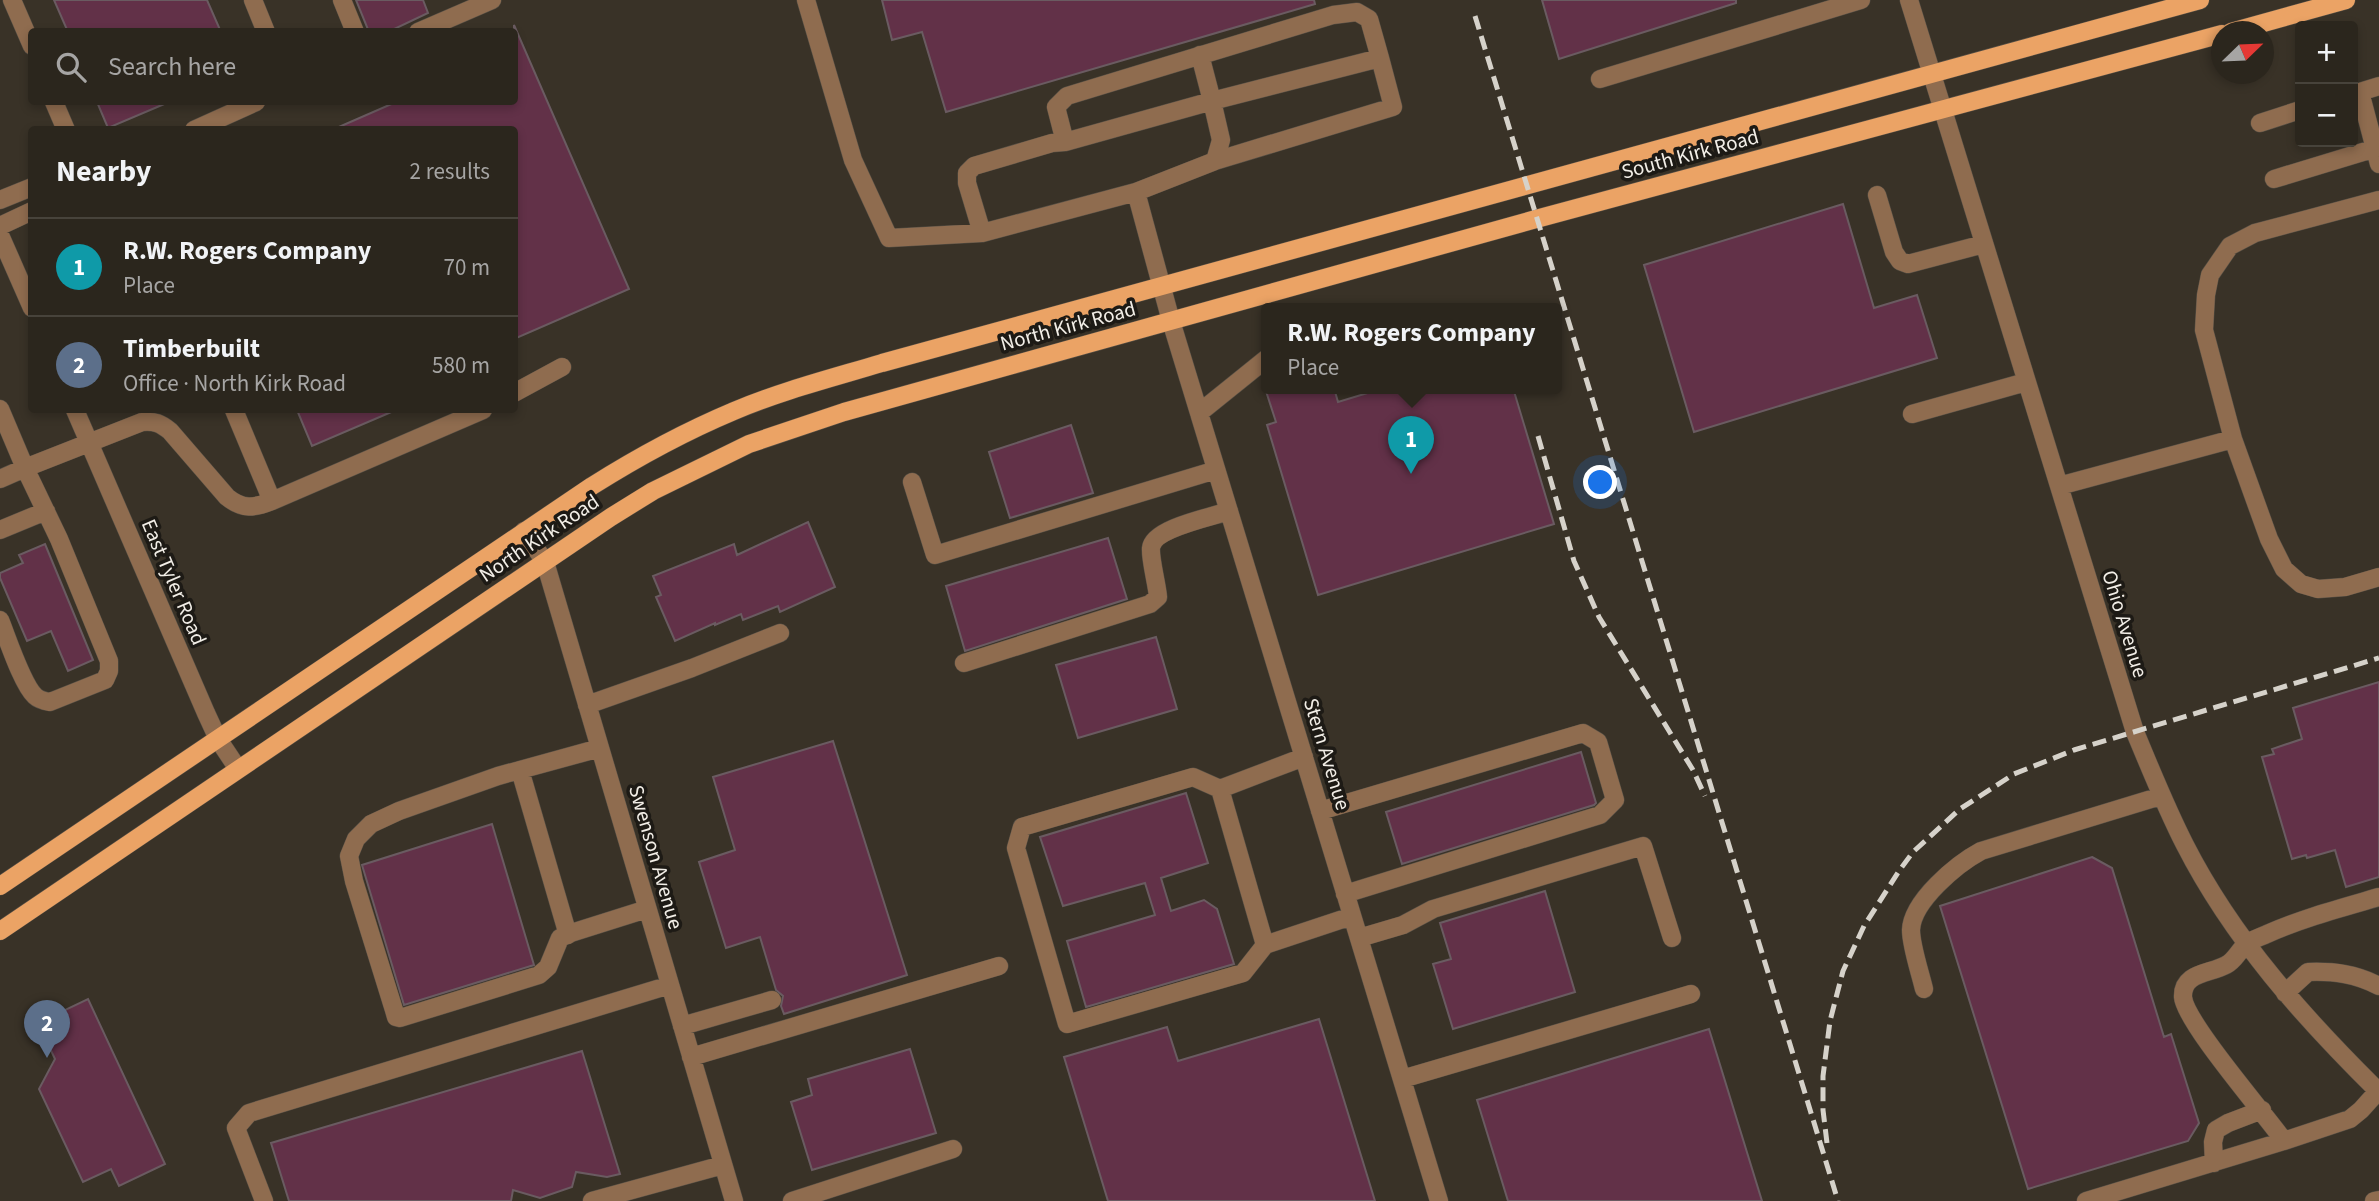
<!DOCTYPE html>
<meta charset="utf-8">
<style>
body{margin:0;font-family:"Source Sans 3",sans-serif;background:#332e26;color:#f1f3f6}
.controls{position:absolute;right:21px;top:21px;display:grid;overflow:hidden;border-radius:7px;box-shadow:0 4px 10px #0003}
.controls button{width:63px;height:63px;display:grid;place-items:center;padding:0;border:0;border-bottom:2px solid #47433b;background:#2b261d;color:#f1f3f6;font:35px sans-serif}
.compass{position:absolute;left:2211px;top:21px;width:63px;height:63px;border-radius:50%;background:#2b261d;box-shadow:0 4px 10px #0003;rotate:67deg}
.you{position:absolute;left:1601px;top:483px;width:24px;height:24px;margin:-18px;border:5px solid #fff;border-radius:50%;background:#1a73e8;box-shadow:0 0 0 10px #1a73e833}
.badge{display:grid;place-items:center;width:46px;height:46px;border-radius:50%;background:#8abfa5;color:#fff;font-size:23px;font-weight:700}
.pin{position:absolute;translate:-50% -58px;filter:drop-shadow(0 2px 4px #0008)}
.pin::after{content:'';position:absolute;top:37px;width:24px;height:21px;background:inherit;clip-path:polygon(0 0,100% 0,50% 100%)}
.popup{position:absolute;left:1261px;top:303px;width:301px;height:91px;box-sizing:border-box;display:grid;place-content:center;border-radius:7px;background:#2b261d;filter:drop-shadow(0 2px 5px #0005);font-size:23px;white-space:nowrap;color:#a6a5a4}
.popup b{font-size:26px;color:#f1f3f6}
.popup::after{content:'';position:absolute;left:50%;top:100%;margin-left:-14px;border:14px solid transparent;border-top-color:#2b261d}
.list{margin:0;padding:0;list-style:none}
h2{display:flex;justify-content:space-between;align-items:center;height:91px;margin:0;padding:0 28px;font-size:30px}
h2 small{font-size:23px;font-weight:400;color:#a6a5a4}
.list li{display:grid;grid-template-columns:46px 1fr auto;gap:21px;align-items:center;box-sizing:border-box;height:98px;padding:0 28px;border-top:2px solid #47433b}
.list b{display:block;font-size:26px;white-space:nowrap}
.list p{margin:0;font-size:23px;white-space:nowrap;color:#a6a5a4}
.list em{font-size:23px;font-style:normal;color:#a6a5a4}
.icon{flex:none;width:38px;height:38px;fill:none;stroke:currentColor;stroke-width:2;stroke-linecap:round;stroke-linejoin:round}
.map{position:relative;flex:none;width:2379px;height:1201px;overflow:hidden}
.search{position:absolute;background:#2b261d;box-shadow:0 4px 10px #0003;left:28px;top:28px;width:490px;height:77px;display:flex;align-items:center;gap:18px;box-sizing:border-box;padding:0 24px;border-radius:7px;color:#a6a5a4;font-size:26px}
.panel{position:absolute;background:#2b261d;box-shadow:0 4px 10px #0003;left:28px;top:126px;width:490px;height:287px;border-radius:7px}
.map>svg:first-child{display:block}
.building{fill:#623148;stroke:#6a5b61;stroke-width:2}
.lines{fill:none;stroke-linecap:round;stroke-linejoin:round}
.minor-casing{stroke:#575046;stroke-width:19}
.major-casing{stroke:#575046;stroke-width:19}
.minor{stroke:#8f6c4f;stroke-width:18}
.major{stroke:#eba365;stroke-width:18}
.rail{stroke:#d6d2ca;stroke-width:5;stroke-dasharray:14 7;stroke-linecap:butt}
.labels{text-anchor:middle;stroke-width:7;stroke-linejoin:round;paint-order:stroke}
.street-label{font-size:21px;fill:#f2eee7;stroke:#1d1a15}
</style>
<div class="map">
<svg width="2379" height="1201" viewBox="0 0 2379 1201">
<rect width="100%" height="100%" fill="#393227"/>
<!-- building -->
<path class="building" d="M54 0H207L221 32H68Z
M356 0H423L428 13 388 32H369Z
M882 0H1314L1315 4 946 112 922 32 892 40Z
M1542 0H1736V3L1559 59Z
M514 25 629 289 514 339V130H332L396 102H514Z
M97 102H169L108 128Z
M1843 204 1874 308 1917 295 1937 358 1694 432 1644 265Z
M1265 388H1334L1338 402 1384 388H1513L1554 524 1318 595 1267 425 1276 422Z
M297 410H396L312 446Z
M1071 425 1093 493 1010 518 989 452Z
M808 522 835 587 780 612 778 606 743 620 741 614 715 625V623L675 641 656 597 661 595 653 576 734 544 737 555Z
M1108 538 1127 599 965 651 946 586Z
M45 544 93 660 68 671 51 631 27 641 0 578V573L23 563 19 555Z
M1156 637 1177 709 1078 738 1056 665Z
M2379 682V877L2346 887 2335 850 2307 858 2306 855 2292 859 2262 757 2274 754 2272 749 2302 739 2293 708Z
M833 741 907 975 784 1014 781 1006 783 996 776 990 760 937 726 948 699 862 735 850 713 777Z
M1581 752 1596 803 1594 805 1402 864 1386 812Z
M1186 793 1208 863 1161 878 1171 911 1204 900 1217 909 1234 964 1086 1007 1067 941 1155 915 1145 883 1063 906 1040 837Z
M492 824 534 965 404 1005 362 865Z
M2092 857 2112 868 2164 1037 2171 1034 2199 1123 2188 1141 2028 1189 1940 906Z
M1545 891 1575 992 1453 1029 1433 964 1451 959 1440 923Z
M88 999 165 1164 119 1186 111 1169 83 1182 39 1089 55 1059 38 1023Z
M1319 1019 1375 1201H1108L1064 1057 1167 1027 1178 1061Z
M1709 1029 1762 1201H1508L1477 1100Z
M910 1049 936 1133 812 1170 791 1102 812 1095 808 1079Z
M582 1051 620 1174 607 1177 576 1172 572 1187 540 1198 513 1190 511 1201H289L271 1143Z"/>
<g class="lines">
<!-- minor casing -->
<g class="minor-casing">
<path id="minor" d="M12 0 32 46
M253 0 266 32
M342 0 355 32
M806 0 853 160 889 238 982 233 1136 192 1171 321 1439 1201
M1909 0 2135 732C2151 770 2166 808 2185 845 2233 939 2304 1018 2379 1092
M418 32 492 0
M1600 79 1861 0
M2360 92 2379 164
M2353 94 2379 86
M54 102 66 130
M2260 123 2300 110
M194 130 256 102
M1065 142 1212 101 1200 55
M1215 161 1393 107 1380 58
M2274 179 2379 147
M1877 195 1894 252 1900 261 1908 264 1984 244
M0 200 32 187
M2379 200 2255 233 2230 246 2210 275 2206 295 2204 330 2233 439 2269 539 2284 569 2301 584 2318 589 2345 587 2379 577
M0 226 32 211
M982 233 967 183V173L974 166 1052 143 1065 142 1056 107 1067 96 1333 15 1357 12 1369 19 1380 58 1212 101 1221 140 1215 161 1136 192
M0 235 32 308
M514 393 562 367
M0 409 25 468 0 479
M75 410 206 713 218 739 238 769
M234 410 272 501
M1199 413 1266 359
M1912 414 2026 382
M912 482 935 555 1216 470
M2059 486 2233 439
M0 530 46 511
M524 531 545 562 734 1201
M0 620C7 637 22 684 35 696 39 700 44 701 50 702L105 680 109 671V661L59 539 25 468 142 422C155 421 160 423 170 431L227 497C243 510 254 508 272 501L483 410
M964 663 1150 604 1158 597C1157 584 1150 559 1151 548 1153 528 1212 517 1229 511
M587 705 692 668 780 633
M600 748 498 776 399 811 371 824 356 839 349 856 354 881 394 1010 396 1017 400 1018 539 975 548 967 560 938 571 933 647 909
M1304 757 1220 789 1265 945 1352 916
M520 770 568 935
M1220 789 1193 777 1022 827 1016 848 1067 1024 1243 973 1265 945
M1320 811 1583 733 1598 742 1615 800 1600 815 1345 894
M1359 938 1403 925 1433 909 1643 846 1672 938
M1924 989C1920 972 1911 946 1911 930 1912 901 1957 864 1981 851L2161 796
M2285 993 2308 972C2334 971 2356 974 2379 986
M682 1026 772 1000
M691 1057 999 966
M1402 1079 1691 994
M2378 1091 2361 1110 2350 1119 2284 1141C2265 1114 2185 1022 2183 997 2182 972 2210 974 2226 965 2236 960 2239 949 2248 943 2253 939 2261 937 2267 934 2303 918 2341 908 2379 897
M2214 1163 2213 1142 2216 1130 2228 1123 2262 1110
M264 1201 236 1128 249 1113 670 985
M592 1201 723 1165
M792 1201 953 1149
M2086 1201 2284 1141
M2374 1201 2379 1200"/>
</g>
<!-- major casing -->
<g class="major-casing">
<path id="major" d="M2231 32 2346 0
M0 886 592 486C638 457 684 432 734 411 781 391 832 378 882 363L2200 0
M0 931 611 517 653 491 749 444 844 412 1536 219 2222 34"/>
</g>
<!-- minor -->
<use href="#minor" class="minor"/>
<!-- major -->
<use href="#major" class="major"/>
<!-- rail -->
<path class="rail" d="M1475 16 1838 1201
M1538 436 1574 561 1599 617 1693 770 1705 796
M1827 1143 1823 1110V1076L1830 1021 1843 971 1864 926 1899 871 1913 852 1960 809 2014 774 2074 750 2379 658"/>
</g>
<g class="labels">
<!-- street labels -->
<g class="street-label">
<text transform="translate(1690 154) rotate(-15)" y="7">South Kirk Road</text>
<text transform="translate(1068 326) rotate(-15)" y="7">North Kirk Road</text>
<text transform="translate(539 538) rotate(-34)" y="7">North Kirk Road</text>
<text transform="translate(174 582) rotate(67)" y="7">East Tyler Road</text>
<text transform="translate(2125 624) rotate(73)" y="7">Ohio Avenue</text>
<text transform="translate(1327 754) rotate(73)" y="7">Stern Avenue</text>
<text transform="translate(656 857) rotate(74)" y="7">Swenson Avenue</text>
</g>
</g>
</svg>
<div class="controls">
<button>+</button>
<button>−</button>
</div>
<svg class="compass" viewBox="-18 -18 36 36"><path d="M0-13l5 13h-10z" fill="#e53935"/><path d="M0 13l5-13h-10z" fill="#a6a5a4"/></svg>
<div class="you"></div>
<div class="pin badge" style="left:1411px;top:474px;background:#0f9aa8">1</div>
<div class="popup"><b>R.W. Rogers Company</b>Place</div>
<div class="pin badge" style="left:47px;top:1058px;background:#5c6f8a">2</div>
<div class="search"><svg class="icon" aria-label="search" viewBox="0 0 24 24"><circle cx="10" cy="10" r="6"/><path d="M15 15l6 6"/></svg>Search here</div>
<section class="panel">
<h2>Nearby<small>2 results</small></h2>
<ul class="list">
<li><span class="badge" style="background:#0f9aa8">1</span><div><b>R.W. Rogers Company</b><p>Place</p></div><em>70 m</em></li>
<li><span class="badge" style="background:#5c6f8a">2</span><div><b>Timberbuilt</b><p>Office · North Kirk Road</p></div><em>580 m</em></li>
</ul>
</section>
</div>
